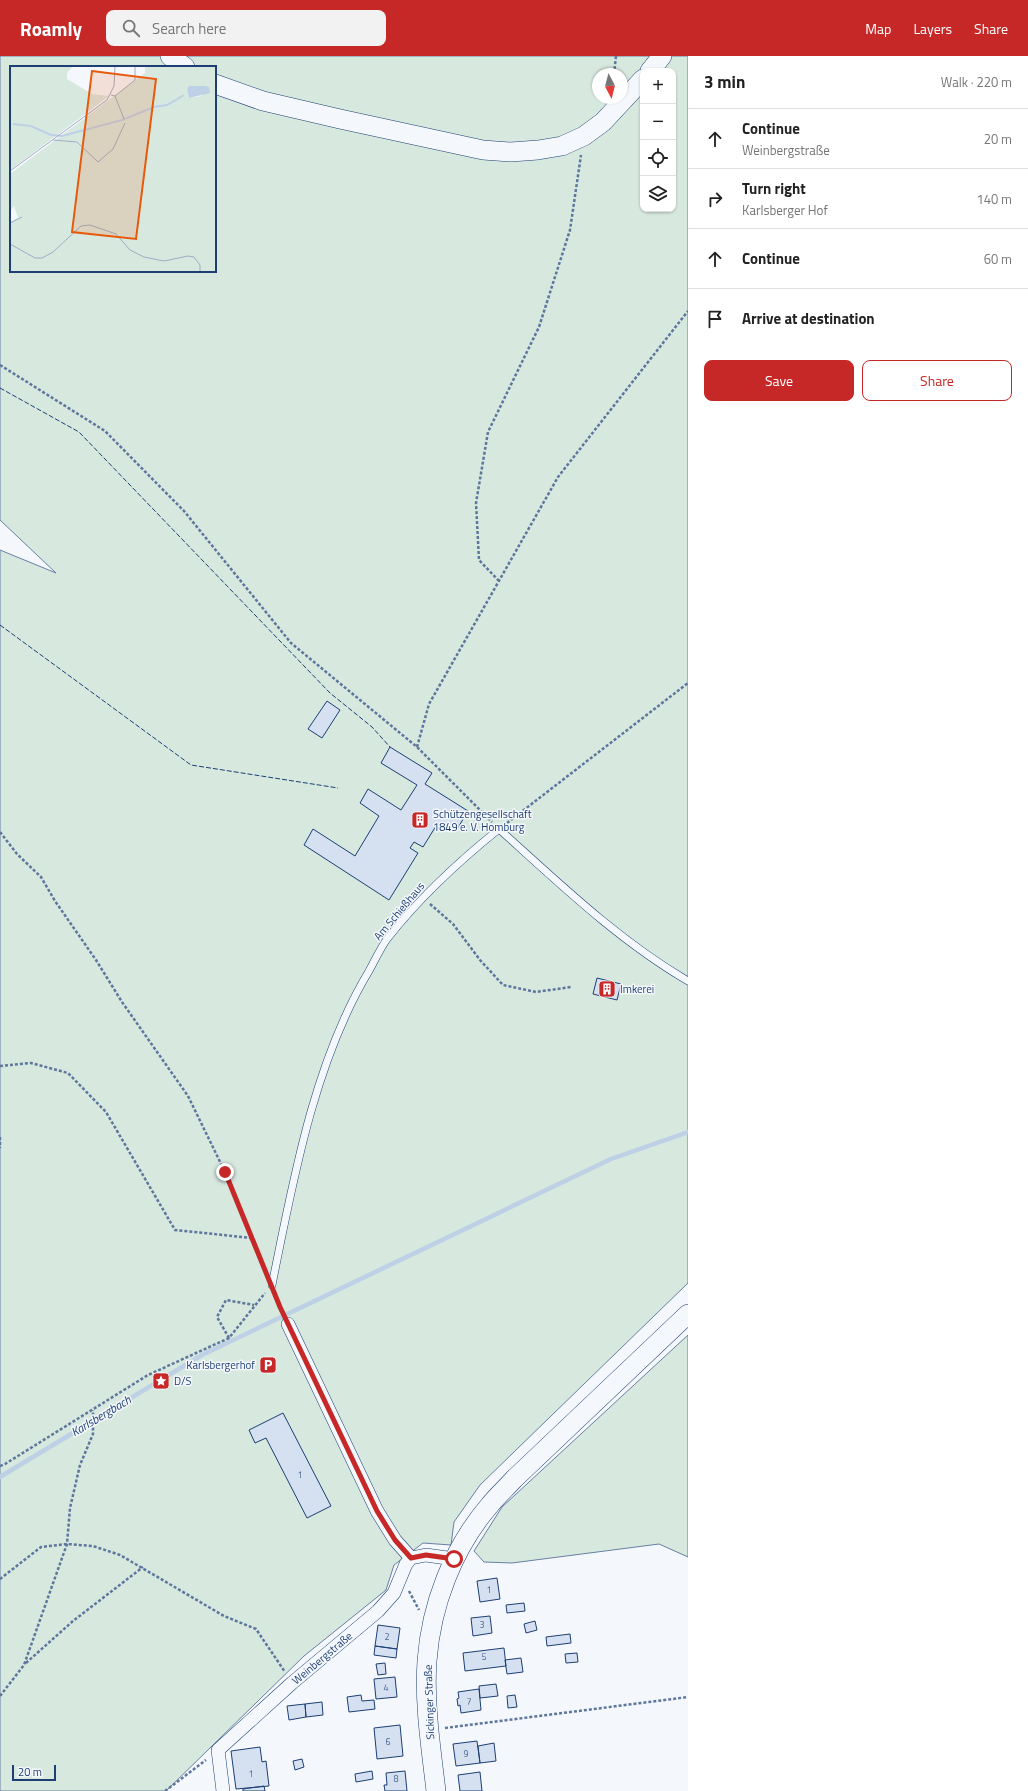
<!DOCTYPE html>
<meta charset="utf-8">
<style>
body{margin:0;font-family:"Titillium Web",sans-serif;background:#f2f2f2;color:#222}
.controls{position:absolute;right:12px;top:12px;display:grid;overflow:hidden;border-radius:8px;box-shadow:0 1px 3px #0004}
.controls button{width:36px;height:36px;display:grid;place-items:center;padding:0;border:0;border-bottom:1px solid #e0e0e0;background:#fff;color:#222;font:20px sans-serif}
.compass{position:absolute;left:592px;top:12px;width:36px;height:36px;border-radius:50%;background:#fff;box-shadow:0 1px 3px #0004;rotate:173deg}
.scale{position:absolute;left:12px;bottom:10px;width:44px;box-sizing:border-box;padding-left:4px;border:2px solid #1d3f73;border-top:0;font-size:11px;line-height:14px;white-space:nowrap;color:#1d3f73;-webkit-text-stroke:3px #f4f7fb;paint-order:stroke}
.stop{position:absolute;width:12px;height:12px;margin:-9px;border:3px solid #c62828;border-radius:50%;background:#fff}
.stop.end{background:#c62828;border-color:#fff;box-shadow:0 1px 4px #0008}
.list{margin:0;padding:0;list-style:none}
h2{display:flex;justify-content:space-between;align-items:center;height:52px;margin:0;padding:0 16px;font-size:17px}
h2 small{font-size:13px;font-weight:400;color:#767676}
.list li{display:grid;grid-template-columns:26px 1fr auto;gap:12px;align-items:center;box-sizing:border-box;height:60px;padding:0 16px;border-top:1px solid #e0e0e0}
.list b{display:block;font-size:15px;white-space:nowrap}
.list p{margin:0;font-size:13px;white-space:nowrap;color:#767676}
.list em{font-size:13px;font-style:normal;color:#767676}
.actions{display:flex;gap:8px;padding:12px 16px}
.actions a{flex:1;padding:9px 0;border:1px solid #c62828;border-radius:8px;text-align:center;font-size:14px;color:#c62828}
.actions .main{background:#c62828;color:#fff}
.icon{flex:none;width:22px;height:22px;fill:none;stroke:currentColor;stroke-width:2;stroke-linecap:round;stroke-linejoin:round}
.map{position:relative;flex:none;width:688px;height:1735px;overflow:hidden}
header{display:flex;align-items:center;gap:24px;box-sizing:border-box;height:56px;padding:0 20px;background:#c62828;color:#fff}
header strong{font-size:19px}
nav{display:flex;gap:22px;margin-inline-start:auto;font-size:14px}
.search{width:280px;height:36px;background:#f2f2f2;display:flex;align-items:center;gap:10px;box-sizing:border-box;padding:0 14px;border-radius:8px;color:#767676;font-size:15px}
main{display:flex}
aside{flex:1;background:#fff}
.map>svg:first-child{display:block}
.green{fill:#d7e8df;stroke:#687fa3;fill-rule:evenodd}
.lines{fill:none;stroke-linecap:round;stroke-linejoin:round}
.stream{stroke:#bed0e5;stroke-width:4.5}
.building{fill:#d5e0f0;stroke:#1d3f73}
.lane-casing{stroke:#1d3f73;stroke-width:8}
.street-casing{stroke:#1d3f73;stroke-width:14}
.secondary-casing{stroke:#1d3f73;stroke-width:20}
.path{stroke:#5e769c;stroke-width:2.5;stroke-dasharray:3 2;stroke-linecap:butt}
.lane{stroke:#f4f7fb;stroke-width:7}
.street{stroke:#f4f7fb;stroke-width:13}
.secondary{stroke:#f4f7fb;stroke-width:19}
.fence{stroke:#1d3f73;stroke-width:1;stroke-dasharray:5 2;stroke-linecap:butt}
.route{stroke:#c62828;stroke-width:5}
.labels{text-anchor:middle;stroke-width:3;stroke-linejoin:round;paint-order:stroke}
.number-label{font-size:9px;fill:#4b6792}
.poi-label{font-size:11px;fill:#1d3f73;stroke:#f4f7fb;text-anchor:start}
.street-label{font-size:11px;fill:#1d3f73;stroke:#f4f7fb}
.water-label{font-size:12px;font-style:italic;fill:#1d3f73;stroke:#f4f7fb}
.inset-river{fill:none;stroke:#bed0e5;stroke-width:2}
.inset-road{fill:none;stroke:#9eadc5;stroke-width:1}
.view{fill:#e8590c;fill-opacity:0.15;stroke:#e8590c;stroke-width:2}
.inset-edge{fill:none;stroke:#1d3f73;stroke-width:2}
</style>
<header>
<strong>Roamly</strong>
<div class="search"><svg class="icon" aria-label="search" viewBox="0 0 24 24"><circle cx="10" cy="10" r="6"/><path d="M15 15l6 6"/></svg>Search here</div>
<nav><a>Map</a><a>Layers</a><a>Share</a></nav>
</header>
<main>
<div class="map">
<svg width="688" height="1735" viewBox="0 0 688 1735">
<rect width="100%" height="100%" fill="#f4f7fb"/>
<!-- green -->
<path class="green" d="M0 0H688V1227L480 1429 454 1466 451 1489 423 1487 394 1509 386 1534 304 1600 166 1735H0V494L56 517 0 464ZM11 11H215V215H11ZM643 15H673V153H643ZM598 18H622V42H598Z
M688 1279V1501L659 1488 512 1507 484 1506 474 1495 502 1451Z"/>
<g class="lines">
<!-- stream -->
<path class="stream" d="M0 1421 202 1299 611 1103 688 1076"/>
</g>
<!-- building -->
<path class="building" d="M327 645 340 654 322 682 308 673Z
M390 691 432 717 425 728 468 755 456 775 445 769 443 774 436 770 423 791 414 786 410 792 418 797 389 844 304 789 313 773 355 800 379 760 360 747 368 733 401 754 417 729 381 707Z
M597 922 621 928 617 944 593 938Z
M283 1357 331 1450 307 1462 266 1382 255 1387 249 1374Z
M497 1522 500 1543 480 1546 477 1525Z
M524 1547 525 1555 507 1557 506 1549Z
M490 1560 492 1577 473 1580 471 1562Z
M535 1565 537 1574 526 1577 524 1568Z
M378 1569 400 1572 397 1593 375 1590Z
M570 1578 571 1587 547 1590 546 1581Z
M375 1590 397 1593 396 1602 374 1599Z
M504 1592 506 1610 465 1615 463 1597Z
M577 1597 578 1606 566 1607 565 1598Z
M521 1602 523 1616 507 1618 505 1604Z
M385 1607 386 1618 378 1619 376 1608Z
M395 1621 397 1641 376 1643 374 1623Z
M496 1628 498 1640 480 1642 479 1630Z
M479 1633 481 1654 461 1657 460 1649 458 1650 457 1643 459 1642 458 1636Z
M361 1639 362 1645 374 1644 375 1653 349 1656 347 1641Z
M515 1639 517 1651 508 1652 507 1640Z
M322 1646 323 1659 306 1661 305 1648Z
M305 1648 306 1661 289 1664 287 1650Z
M400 1669 403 1700 377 1703 374 1672Z
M477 1685 480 1707 456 1710 453 1688Z
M494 1687 496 1705 480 1707 478 1690Z
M260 1691 262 1706 266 1705 269 1730 236 1733 231 1695Z
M302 1703 304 1711 295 1714 293 1705Z
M372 1715 373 1723 356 1726 355 1718Z
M405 1715 407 1735H385L384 1729H387L386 1717Z
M480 1716 482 1735H460L458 1719Z
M264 1730 265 1735H243V1733Z"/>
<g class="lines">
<!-- lane casing -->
<g class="lane-casing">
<path id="lane" d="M272 1229C293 1125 314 1006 369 915 375 904 380 893 387 883 420 841 458 806 499 773 559 827 618 884 688 925"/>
</g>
<!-- street casing -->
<g class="street-casing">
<path id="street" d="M288 1268 377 1455 395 1484 411 1502
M223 1735 218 1694 292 1627 378 1555 394 1537 406 1508 411 1502 426 1499 454 1503"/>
</g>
<!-- secondary casing -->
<g class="secondary-casing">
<path id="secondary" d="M170 0 185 11
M650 15 662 0
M215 28 263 45 340 63 483 94 511 96 538 94 562 90 584 80 603 66 643 23
M436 1735C431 1692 424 1648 427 1605 431 1549 453 1492 489 1450 497 1440 506 1432 514 1423L688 1258"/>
</g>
<!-- path -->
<path class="path" d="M614 18 616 0
M0 309 105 375 184 455 291 587 417 691 492 766
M499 525 479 504 476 447 488 376 539 271 570 174 581 99
M417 691 429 648 558 421 688 255
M507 767 688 627
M0 776 17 798 41 821 55 845 96 904 122 946 188 1040 225 1116 264 1210
M430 848 453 868 480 904 503 929 536 936 571 931
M0 1010 31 1007 68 1017 106 1056 175 1174 252 1182
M0 1081V1092
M275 1237 283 1257
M229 1282 217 1261 226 1244 254 1249
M0 1410 5 1408 148 1319 229 1282 265 1237
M0 1523 41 1491 67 1488 93 1490 120 1499 224 1560 256 1573 285 1616
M409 1535 419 1554
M26 1607 73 1565 143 1511
M0 1640 24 1609 67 1488 70 1452 80 1409 93 1378V1354
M445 1672 688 1641
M165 1735 206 1704"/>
<!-- lane -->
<use href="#lane" class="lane"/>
<!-- street -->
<use href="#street" class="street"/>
<!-- secondary -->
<use href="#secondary" class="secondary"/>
<!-- fence -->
<path class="fence" d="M0 332 79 376 330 637 372 671 390 691
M0 569 191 709 338 732"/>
</g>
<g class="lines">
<!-- route -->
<path class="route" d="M225 1116 280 1251 377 1455 395 1484 411 1502 426 1499 454 1503"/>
</g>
<!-- icons -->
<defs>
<g id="building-square" transform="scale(0.9)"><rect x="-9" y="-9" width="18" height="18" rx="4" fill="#c62828" stroke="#f4f7fb"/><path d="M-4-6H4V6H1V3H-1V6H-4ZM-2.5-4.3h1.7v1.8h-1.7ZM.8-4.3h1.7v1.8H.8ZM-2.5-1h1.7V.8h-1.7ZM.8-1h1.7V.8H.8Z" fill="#fff"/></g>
<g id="parking-square" transform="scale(0.9)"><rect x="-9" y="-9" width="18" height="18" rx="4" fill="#c62828" stroke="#f4f7fb"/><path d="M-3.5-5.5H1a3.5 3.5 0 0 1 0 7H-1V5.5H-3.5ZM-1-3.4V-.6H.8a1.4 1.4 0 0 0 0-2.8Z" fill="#fff"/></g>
<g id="sight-square" transform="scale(0.9)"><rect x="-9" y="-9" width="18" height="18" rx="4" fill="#c62828" stroke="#f4f7fb"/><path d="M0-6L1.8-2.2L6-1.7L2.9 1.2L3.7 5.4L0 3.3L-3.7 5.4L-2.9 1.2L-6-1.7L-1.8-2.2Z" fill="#fff"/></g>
</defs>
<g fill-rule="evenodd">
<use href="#building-square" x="420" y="764"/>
<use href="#building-square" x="607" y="933"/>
<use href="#parking-square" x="268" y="1309"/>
<use href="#sight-square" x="161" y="1325"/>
</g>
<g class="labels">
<!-- number labels -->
<g class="number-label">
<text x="300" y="1422">1</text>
<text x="489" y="1537">1</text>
<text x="482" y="1572">3</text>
<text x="387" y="1584">2</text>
<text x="484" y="1604">5</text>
<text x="386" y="1635">4</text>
<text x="469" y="1649">7</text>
<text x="388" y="1689">6</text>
<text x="466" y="1701">9</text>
<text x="251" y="1721">1</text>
<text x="396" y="1726">8</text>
</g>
<!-- poi labels -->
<g class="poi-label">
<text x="433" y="762">Schützengesellschaft<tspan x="433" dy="13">1849 e. V. Homburg</tspan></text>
<text x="620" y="937">Imkerei</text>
<text x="255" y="1313" text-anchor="end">Karlsbergerhof</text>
<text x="174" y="1329">D/S</text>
</g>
<!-- street labels -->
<g class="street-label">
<text transform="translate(399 855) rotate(-50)" y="4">Am Schießhaus</text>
<text transform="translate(322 1602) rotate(-40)" y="4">Weinbergstraße</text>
<text transform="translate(429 1646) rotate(-92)" y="4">Sickinger Straße</text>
</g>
<!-- water labels -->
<g class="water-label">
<text transform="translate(101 1360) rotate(-31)" y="4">Karlsbergbach</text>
</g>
</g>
<!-- overview -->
<g transform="translate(10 10)">
<rect width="206" height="206" fill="#f4f7fb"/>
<path d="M0 0H63L57 7V13L82 28 99 30 0 104ZM135 0H206V206H0V156L8 152 4 140 0 145V108L135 7ZM179 20H196L199 22 191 30 179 32 177 23Z" fill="#d7e8df" fill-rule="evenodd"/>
<path d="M179 20H196L199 21 200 27 179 32 177 23Z" fill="#bed0e5"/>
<path class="inset-river" d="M3 58 21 60 41 69 52 70 112 54 144 41 157 39 174 29"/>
<path class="inset-road" d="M101 29 105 30 125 14V0M105 30 114 53M43 74 67 76 88 96 103 83 115 57M0 105 97 34 104 20 105 0M0 157 12 151M0 178 25 192H32L43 186 71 160 80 159 106 168 120 184 134 191 154 195 178 190 184 191 190 199V206"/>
<path class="view" d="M82 5 146 13 126 173 62 166Z"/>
<rect width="206" height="206" class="inset-edge"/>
</g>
</svg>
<div class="controls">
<button>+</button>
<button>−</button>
<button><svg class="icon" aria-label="locate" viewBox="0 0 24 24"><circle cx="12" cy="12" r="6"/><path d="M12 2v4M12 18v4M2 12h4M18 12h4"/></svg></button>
<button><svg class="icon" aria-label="layers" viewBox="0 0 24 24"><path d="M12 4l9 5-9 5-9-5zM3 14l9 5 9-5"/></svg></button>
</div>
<svg class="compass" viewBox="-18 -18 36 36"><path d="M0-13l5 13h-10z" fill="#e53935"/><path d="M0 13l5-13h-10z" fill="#767676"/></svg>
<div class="scale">20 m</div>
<div class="stop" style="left:454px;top:1503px"></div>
<div class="stop end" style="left:225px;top:1116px"></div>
</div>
<aside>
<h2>3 min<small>Walk · 220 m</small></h2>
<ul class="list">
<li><svg class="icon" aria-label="ahead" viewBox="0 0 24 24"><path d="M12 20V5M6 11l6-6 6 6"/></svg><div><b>Continue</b><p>Weinbergstraße</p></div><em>20 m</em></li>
<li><svg class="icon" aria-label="right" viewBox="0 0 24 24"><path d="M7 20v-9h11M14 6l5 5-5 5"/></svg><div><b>Turn right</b><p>Karlsberger Hof</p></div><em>140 m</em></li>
<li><svg class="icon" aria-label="ahead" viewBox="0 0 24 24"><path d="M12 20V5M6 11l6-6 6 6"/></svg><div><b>Continue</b></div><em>60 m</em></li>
<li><svg class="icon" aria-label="arrive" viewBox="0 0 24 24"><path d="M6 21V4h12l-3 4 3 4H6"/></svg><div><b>Arrive at destination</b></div></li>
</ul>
<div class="actions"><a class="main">Save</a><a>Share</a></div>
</aside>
</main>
